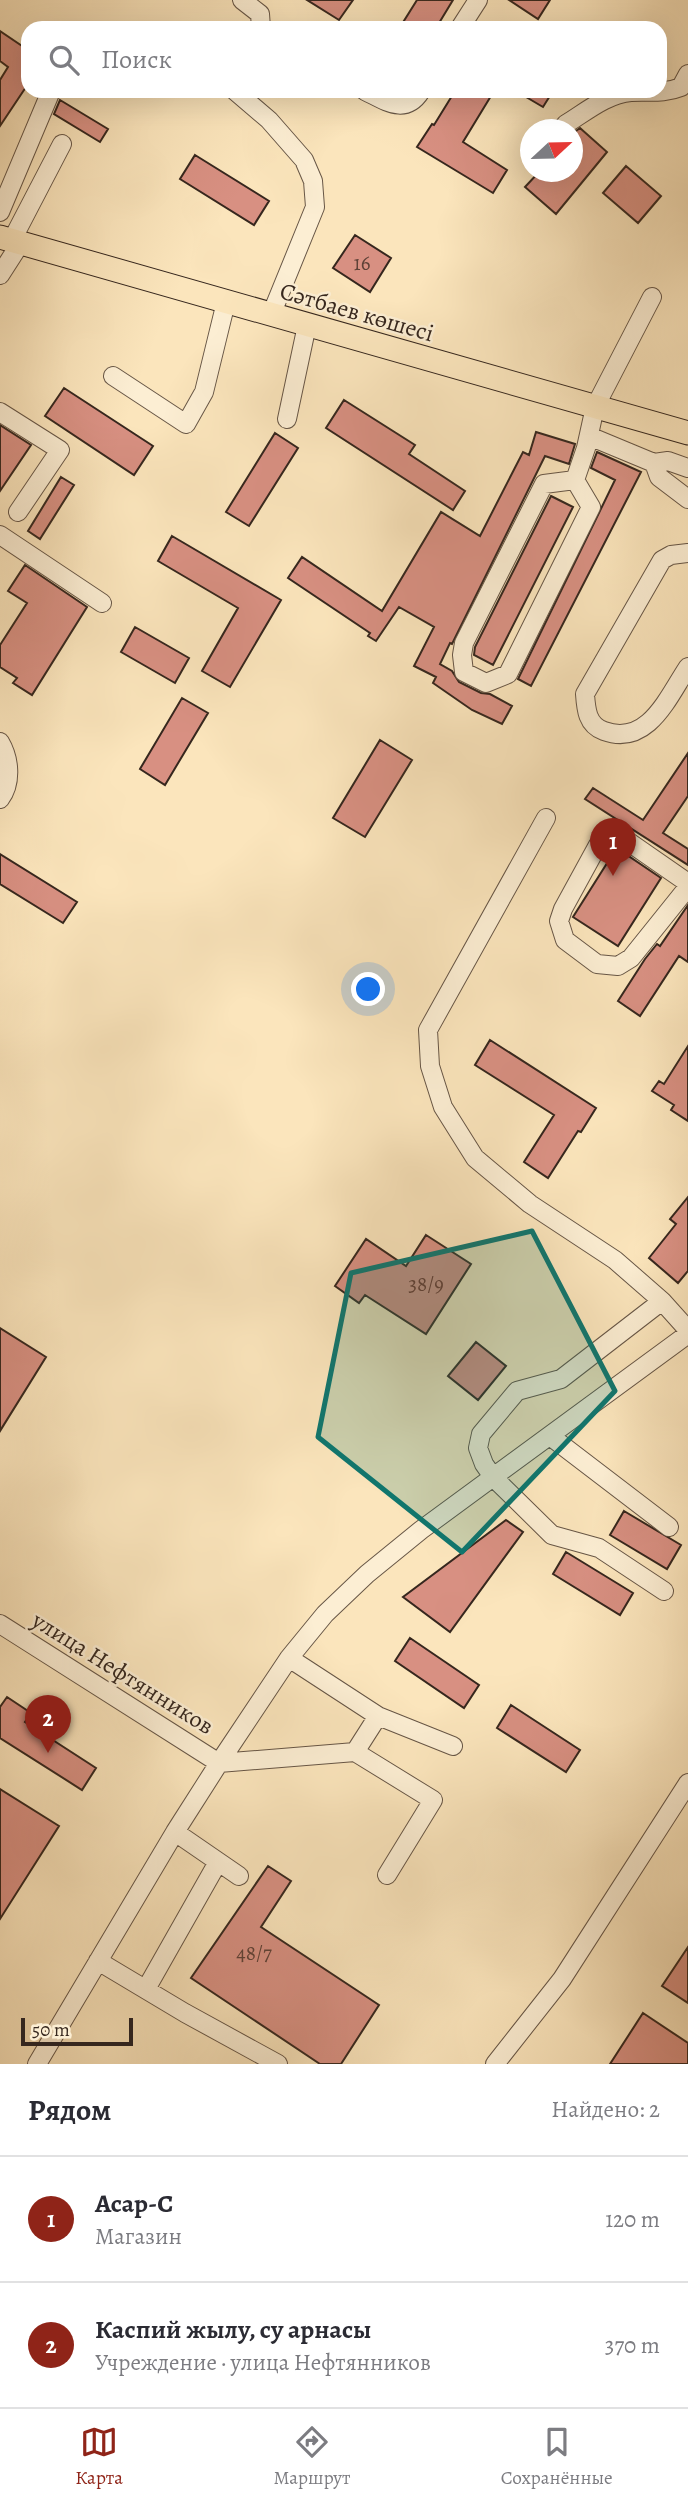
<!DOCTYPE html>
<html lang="ru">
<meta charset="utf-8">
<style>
body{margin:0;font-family:Alegreya,serif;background:#f7f7f7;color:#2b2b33}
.compass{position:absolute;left:520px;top:119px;width:63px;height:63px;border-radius:50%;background:#fff;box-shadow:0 7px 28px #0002;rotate:68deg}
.scale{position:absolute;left:21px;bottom:18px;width:112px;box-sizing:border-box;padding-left:7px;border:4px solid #36271e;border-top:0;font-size:19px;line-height:24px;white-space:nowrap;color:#36271e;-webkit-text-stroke:5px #fceed3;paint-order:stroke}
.you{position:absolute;left:369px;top:990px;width:24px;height:24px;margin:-18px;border:5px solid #fff;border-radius:50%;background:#1a73e8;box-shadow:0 0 0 10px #1a73e833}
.badge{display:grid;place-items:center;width:46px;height:46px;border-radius:50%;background:#8f2418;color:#fff;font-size:23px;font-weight:700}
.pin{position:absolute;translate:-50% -58px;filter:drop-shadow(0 2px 4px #0008)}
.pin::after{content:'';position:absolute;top:37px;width:24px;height:21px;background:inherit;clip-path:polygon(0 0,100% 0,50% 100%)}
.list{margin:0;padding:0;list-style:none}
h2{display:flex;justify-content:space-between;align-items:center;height:91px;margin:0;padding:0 28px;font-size:30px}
h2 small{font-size:23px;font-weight:400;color:#7c7c81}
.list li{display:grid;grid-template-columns:46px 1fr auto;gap:21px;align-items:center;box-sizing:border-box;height:126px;padding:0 28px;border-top:2px solid #e1e1e2}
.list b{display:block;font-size:26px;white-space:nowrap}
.list p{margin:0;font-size:23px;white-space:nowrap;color:#7c7c81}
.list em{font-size:23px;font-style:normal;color:#7c7c81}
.icon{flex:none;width:38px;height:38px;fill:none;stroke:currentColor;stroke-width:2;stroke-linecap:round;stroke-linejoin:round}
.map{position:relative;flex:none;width:688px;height:2064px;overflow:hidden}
.search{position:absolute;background:#fff;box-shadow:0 7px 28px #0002;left:21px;right:21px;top:21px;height:77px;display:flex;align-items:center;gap:18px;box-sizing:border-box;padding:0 24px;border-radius:21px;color:#7c7c81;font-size:26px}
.sheet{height:343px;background:#fff}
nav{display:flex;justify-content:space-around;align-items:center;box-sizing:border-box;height:98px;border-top:2px solid #e1e1e2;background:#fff;font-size:19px;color:#7c7c81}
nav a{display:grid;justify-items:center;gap:4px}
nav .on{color:#8f2418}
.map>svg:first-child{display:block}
.building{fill:#d89082;stroke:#36271e;stroke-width:2}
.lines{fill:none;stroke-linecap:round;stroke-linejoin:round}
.minor-casing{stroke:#675646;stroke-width:20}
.major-casing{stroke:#36271e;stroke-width:25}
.minor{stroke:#fceed3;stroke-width:18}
.major{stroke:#fbe5bc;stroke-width:23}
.marked{fill:#0f766e;fill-opacity:0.2;stroke:#0f766e;stroke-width:5;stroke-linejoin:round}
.labels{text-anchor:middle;stroke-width:5;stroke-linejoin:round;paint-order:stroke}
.number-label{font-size:21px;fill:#5e4137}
.street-label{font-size:24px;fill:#36271e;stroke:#fceed3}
</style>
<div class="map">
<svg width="688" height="2064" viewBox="0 0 688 2064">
<rect width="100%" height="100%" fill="#fbe5bc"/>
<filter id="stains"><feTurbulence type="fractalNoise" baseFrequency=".00286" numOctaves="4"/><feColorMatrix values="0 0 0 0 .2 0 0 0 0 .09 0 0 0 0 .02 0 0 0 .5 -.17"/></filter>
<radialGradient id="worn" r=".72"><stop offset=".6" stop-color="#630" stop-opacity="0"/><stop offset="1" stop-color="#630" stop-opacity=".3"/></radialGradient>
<!-- building -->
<path class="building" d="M307 0H353L339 20Z
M417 0H453L436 28H408L402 24Z
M509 0H550L538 19Z
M0 31 28 50V84L0 126V80L8 67 0 61Z
M455 91H494L463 142 507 170 493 193 417 147 432 124 434 125Z
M516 91H553L543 107Z
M60 100 108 129 100 142 54 114Z
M580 128 607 152 556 214 525 187 539 172H572V134Z
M195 155 269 201 254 225 180 179Z
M626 166 661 196 638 223 603 193Z
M355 235 391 258 370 292 333 268Z
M64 388 153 446 134 475 45 416Z
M344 400 415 445 409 454 465 491 453 510 326 428Z
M0 425 31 445 0 491Z
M536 432 575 444 569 464 545 456 452 644 450 643 440 664 452 671 459 682 481 693 490 694 512 706 502 724 472 710 433 683 436 677 414 666 434 627 399 607 376 641 368 636 370 633 288 578 302 557 382 611 441 512 480 536 523 452 529 455Z
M275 433 298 448 249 526 226 512Z
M597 452 641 472 531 686 518 679 615 480 591 468Z
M61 477 74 485 40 539 28 531Z
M551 496 573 507 493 665 474 655 475 647Z
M172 536 281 600 230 687 202 671 238 608 158 561Z
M25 565 87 607 32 695 13 683 17 678 0 667V645L27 603 8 591Z
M135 627 189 658 175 683 121 652Z
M182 698 208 713 165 785 140 769Z
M380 740 412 760 365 837 333 818Z
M688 753V796L663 833 688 849V865L585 799 593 788 643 820Z
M616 849 621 851 661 878 618 946 573 917Z
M0 854 77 902 63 923 0 884Z
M688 905V962L679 956 640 1016 618 1001 645 959 657 944 660 946Z
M490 1040 596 1108 581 1132 578 1131 548 1178 524 1162 554 1115 475 1065Z
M688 1046V1121L671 1110 674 1105 652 1091 659 1081 664 1084Z
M688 1197V1271L678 1283 649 1258 676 1224 670 1219Z
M426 1235 471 1264 426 1334 365 1295 359 1303 335 1286 366 1239 406 1266Z
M0 1328 46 1357 0 1431Z
M476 1342 506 1366 478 1400 448 1376Z
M624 1511 681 1545 667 1569 610 1535Z
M506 1520 523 1532 450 1632 403 1597Z
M566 1552 633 1593 620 1615 553 1574Z
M410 1638 479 1685 464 1708 395 1661Z
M7 1697 31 1713 25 1722 96 1768 82 1790 0 1738V1707Z
M511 1705 580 1750 566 1772 497 1728Z
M0 1789 59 1826 0 1919Z
M268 1866 291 1881 261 1927 379 2005 341 2064H320L191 1978Z
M688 1947V2003L662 1986Z
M643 2013 688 2043V2064H610Z"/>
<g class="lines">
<!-- minor casing -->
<g class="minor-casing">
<path id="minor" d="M242 0 260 14 261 28
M460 28 478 0
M235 91 269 120 304 160 313 181 315 207 271 315
M365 91C386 101 405 116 421 91
M561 130 566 124C587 111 607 94 631 92 649 91 664 94 681 87L688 74
M0 212 51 91
M11 242 62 144
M0 275 20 244
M113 376 186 424 204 392 226 302
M0 412 60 450 18 512
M287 419 307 325
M589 436 654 463 668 461 688 468
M654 463 659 477 688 499
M575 480 544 484 464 643 462 655 464 672 486 683 508 674 591 507 575 480 586 448 595 407 652 297
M0 535 102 603
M688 553 671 555 662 560 585 694C586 709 587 725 604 731 648 747 668 697 688 667
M0 742C10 759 12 783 0 799
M546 818 428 1030 430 1066 443 1107 475 1158 530 1204 615 1260 662 1301 688 1330
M688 883 626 840 610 836 598 845 563 909 559 921 565 940 597 964 618 966 631 958 688 887
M662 1301 561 1379 517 1391 481 1434 478 1448 484 1464 493 1477 552 1535 599 1548 664 1591
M550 1436 669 1527
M0 1624 219 1763
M289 1658 378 1716 453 1746
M355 1752 378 1716
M219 1763 355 1752 433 1800 387 1875
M175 1832 239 1876
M98 1961 185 2013 278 2064
M146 1989 218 1862
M37 2064 175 1832 219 1763 289 1658 325 1614 367 1574 421 1530 688 1334
M495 2064 562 1979 688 1783"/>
</g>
<!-- major casing -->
<g class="major-casing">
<path id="major" d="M0 237 688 433"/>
</g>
<!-- minor -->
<use href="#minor" class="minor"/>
<!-- major -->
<use href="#major" class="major"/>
</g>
<!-- marked area -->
<path class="marked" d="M532 1231 615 1391 462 1552 318 1437 351 1273Z"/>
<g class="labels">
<!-- number labels -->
<g class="number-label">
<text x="362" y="270">16</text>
<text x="426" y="1291">38/9</text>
<text x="254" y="1960">48/7</text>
</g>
<!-- street labels -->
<g class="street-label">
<text transform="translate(357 312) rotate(16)" y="8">Сәтбаев көшесі</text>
<text transform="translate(123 1673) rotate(32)" y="8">улица Нефтянников</text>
</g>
</g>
<rect width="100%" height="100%" filter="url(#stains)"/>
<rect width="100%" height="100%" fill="url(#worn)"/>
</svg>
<svg class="compass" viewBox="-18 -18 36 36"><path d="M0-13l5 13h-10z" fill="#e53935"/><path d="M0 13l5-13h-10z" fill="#7c7c81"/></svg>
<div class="scale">50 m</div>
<div class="you"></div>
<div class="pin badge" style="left:613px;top:876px">1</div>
<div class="pin badge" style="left:48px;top:1753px">2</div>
<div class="search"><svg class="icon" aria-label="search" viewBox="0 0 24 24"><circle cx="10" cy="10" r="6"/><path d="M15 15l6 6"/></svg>Поиск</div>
</div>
<section class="sheet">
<h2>Рядом<small>Найдено: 2</small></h2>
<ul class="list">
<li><span class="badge">1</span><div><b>Асар-С</b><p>Магазин</p></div><em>120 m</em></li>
<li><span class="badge">2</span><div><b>Каспий жылу, су арнасы</b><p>Учреждение · улица Нефтянников</p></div><em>370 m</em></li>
</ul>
</section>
<nav>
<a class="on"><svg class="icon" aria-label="map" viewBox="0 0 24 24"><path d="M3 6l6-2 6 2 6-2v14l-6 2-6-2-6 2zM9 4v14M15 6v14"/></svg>Карта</a>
<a><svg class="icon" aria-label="directions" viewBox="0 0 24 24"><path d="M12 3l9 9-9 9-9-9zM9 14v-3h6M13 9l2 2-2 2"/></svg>Маршрут</a>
<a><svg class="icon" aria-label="saved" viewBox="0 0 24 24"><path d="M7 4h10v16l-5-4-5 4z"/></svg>Сохранённые</a>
</nav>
